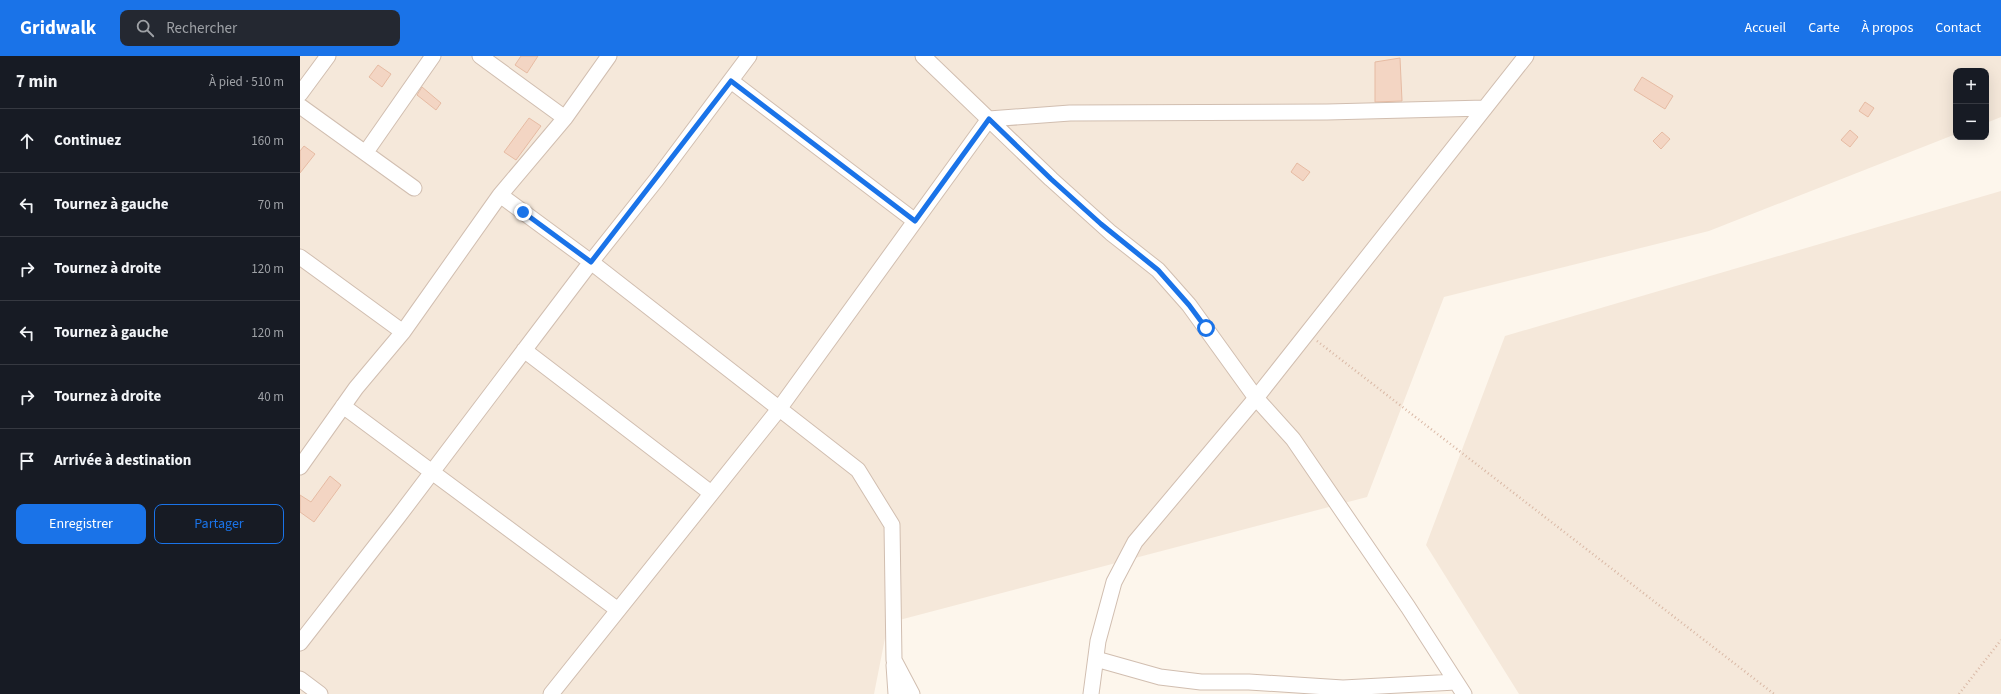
<!DOCTYPE html>
<html lang="fr">
<meta charset="utf-8">
<style>
body{margin:0;font-family:"Source Sans 3",sans-serif;background:#242831;color:#f1f3f6}
.controls{position:absolute;right:12px;top:12px;display:grid;overflow:hidden;border-radius:8px;box-shadow:0 4px 16px #0002}
.controls button{width:36px;height:36px;display:grid;place-items:center;padding:0;border:0;border-bottom:1px solid #363941;background:#171b24;color:#f1f3f6;font:20px sans-serif}
.stop{position:absolute;width:12px;height:12px;margin:-9px;border:3px solid #1a73e8;border-radius:50%;background:#fff}
.stop.end{background:#1a73e8;border-color:#fff;box-shadow:0 1px 4px #0008}
.list{margin:0;padding:0;list-style:none}
h2{display:flex;justify-content:space-between;align-items:center;height:52px;margin:0;padding:0 16px;font-size:17px}
h2 small{font-size:13px;font-weight:400;color:#9ea1a6}
.list li{display:grid;grid-template-columns:26px 1fr auto;gap:12px;align-items:center;box-sizing:border-box;height:64px;padding:0 16px;border-top:1px solid #363941}
.list b{display:block;font-size:15px;white-space:nowrap}
.list em{font-size:13px;font-style:normal;color:#9ea1a6}
.actions{display:flex;gap:8px;padding:12px 16px}
.actions a{flex:1;padding:9px 0;border:1px solid #1a73e8;border-radius:8px;text-align:center;font-size:14px;color:#1a73e8}
.actions .main{background:#1a73e8;color:#fff}
.icon{flex:none;width:22px;height:22px;fill:none;stroke:currentColor;stroke-width:2;stroke-linecap:round;stroke-linejoin:round}
.map{position:relative;flex:none;width:1701px;height:638px;overflow:hidden}
header{display:flex;align-items:center;gap:24px;box-sizing:border-box;height:56px;padding:0 20px;background:#1a73e8;color:#fff}
header strong{font-size:19px}
nav{display:flex;gap:22px;margin-inline-start:auto;font-size:14px}
.search{width:280px;height:36px;background:#242831;display:flex;align-items:center;gap:10px;box-sizing:border-box;padding:0 14px;border-radius:8px;color:#9ea1a6;font-size:15px}
main{display:flex}
aside{flex:1;background:#171b24}
.map>svg:first-child{display:block}
.residential{fill:#f5e8da}
.building{fill:#f3d5c3;stroke:#e6bba3}
.lines{fill:none;stroke-linecap:round;stroke-linejoin:round}
.street-casing{stroke:#d1beb0;stroke-width:17}
.path{stroke:#d9b8a5;stroke-width:2.5;stroke-dasharray:1 3;stroke-linecap:butt}
.street{stroke:#fff;stroke-width:15}
.route{stroke:#1a73e8;stroke-width:5}
</style>
<header>
<strong>Gridwalk</strong>
<div class="search"><svg class="icon" aria-label="search" viewBox="0 0 24 24"><circle cx="10" cy="10" r="6"/><path d="M15 15l6 6"/></svg>Rechercher</div>
<nav><a>Accueil</a><a>Carte</a><a>À propos</a><a>Contact</a></nav>
</header>
<main>
<aside>
<h2>7 min<small>À pied · 510 m</small></h2>
<ul class="list">
<li><svg class="icon" aria-label="ahead" viewBox="0 0 24 24"><path d="M12 20V5M6 11l6-6 6 6"/></svg><div><b>Continuez</b></div><em>160 m</em></li>
<li><svg class="icon" aria-label="left" viewBox="0 0 24 24"><path d="M17 20v-9H6M10 6l-5 5 5 5"/></svg><div><b>Tournez à gauche</b></div><em>70 m</em></li>
<li><svg class="icon" aria-label="right" viewBox="0 0 24 24"><path d="M7 20v-9h11M14 6l5 5-5 5"/></svg><div><b>Tournez à droite</b></div><em>120 m</em></li>
<li><svg class="icon" aria-label="left" viewBox="0 0 24 24"><path d="M17 20v-9H6M10 6l-5 5 5 5"/></svg><div><b>Tournez à gauche</b></div><em>120 m</em></li>
<li><svg class="icon" aria-label="right" viewBox="0 0 24 24"><path d="M7 20v-9h11M14 6l5 5-5 5"/></svg><div><b>Tournez à droite</b></div><em>40 m</em></li>
<li><svg class="icon" aria-label="arrive" viewBox="0 0 24 24"><path d="M6 21V4h12l-3 4 3 4H6"/></svg><div><b>Arrivée à destination</b></div></li>
</ul>
<div class="actions"><a class="main">Enregistrer</a><a>Partager</a></div>
</aside>
<div class="map">
<svg width="1701" height="638" viewBox="0 0 1701 638">
<rect width="100%" height="100%" fill="#fdf6ec"/>
<!-- residential -->
<path class="residential" d="M0 0H1701V61L1686 67V15H1656V78L1409 175 1144 241 1067 441 588 567 574 638H0Z
M1701 135V638H1219L1126 489 1205 280Z"/>
<!-- building -->
<path class="building" d="M221 0H238L227 17 215 9Z
M1100 2 1102 45 1075 46V6Z
M78 9 91 18 82 31 69 21Z
M1342 21 1373 40 1365 53 1334 34Z
M122 31 141 47 136 54 117 39Z
M1565 46 1574 52 1568 61 1559 55Z
M229 62 241 70 216 104 204 96Z
M1550 74 1558 81 1550 91 1541 84Z
M1362 76 1370 83 1361 93 1353 85Z
M4 90 15 98 0 117V95Z
M997 107 1010 116 1003 125 991 116Z
M30 420 41 429 14 466 0 456V439L11 446Z"/>
<g class="lines">
<!-- street casing -->
<g class="street-casing">
<path id="street" d="M180 0 265 62
M623 0 751 123 811 177 858 214 889 249 956 342 993 383 1108 551 1164 638
M431 25 615 165
M0 38 28 0
M0 50 114 132
M66 96 133 0
M200 139 291 206 558 414 592 469 594 604 612 638
M0 201 103 276
M224 294 411 437
M43 350 318 554
M0 411 56 332 103 276 200 139 265 62 309 0
M0 587 98 461 291 206 357 123 449 0
M796 603 860 621 901 626H949L1043 632 1156 626
M594 609 596 638
M0 623 20 638
M251 638 479 353 689 63 770 57 1027 56 1185 52
M791 638 798 585 814 526 835 486 956 342 1226 0"/>
</g>
<!-- path -->
<path class="path" d="M1017 285 1474 638
M1659 638 1701 584"/>
<!-- street -->
<use href="#street" class="street"/>
</g>
<g class="lines">
<!-- route -->
<path class="route" d="M223 156 291 206 431 25 615 165 689 63 751 123 801 168 858 214 889 249 906 272"/>
</g>
</svg>
<div class="controls">
<button>+</button>
<button>−</button>
</div>
<div class="stop" style="left:906px;top:272px"></div>
<div class="stop end" style="left:223px;top:156px"></div>
</div>
</main>
